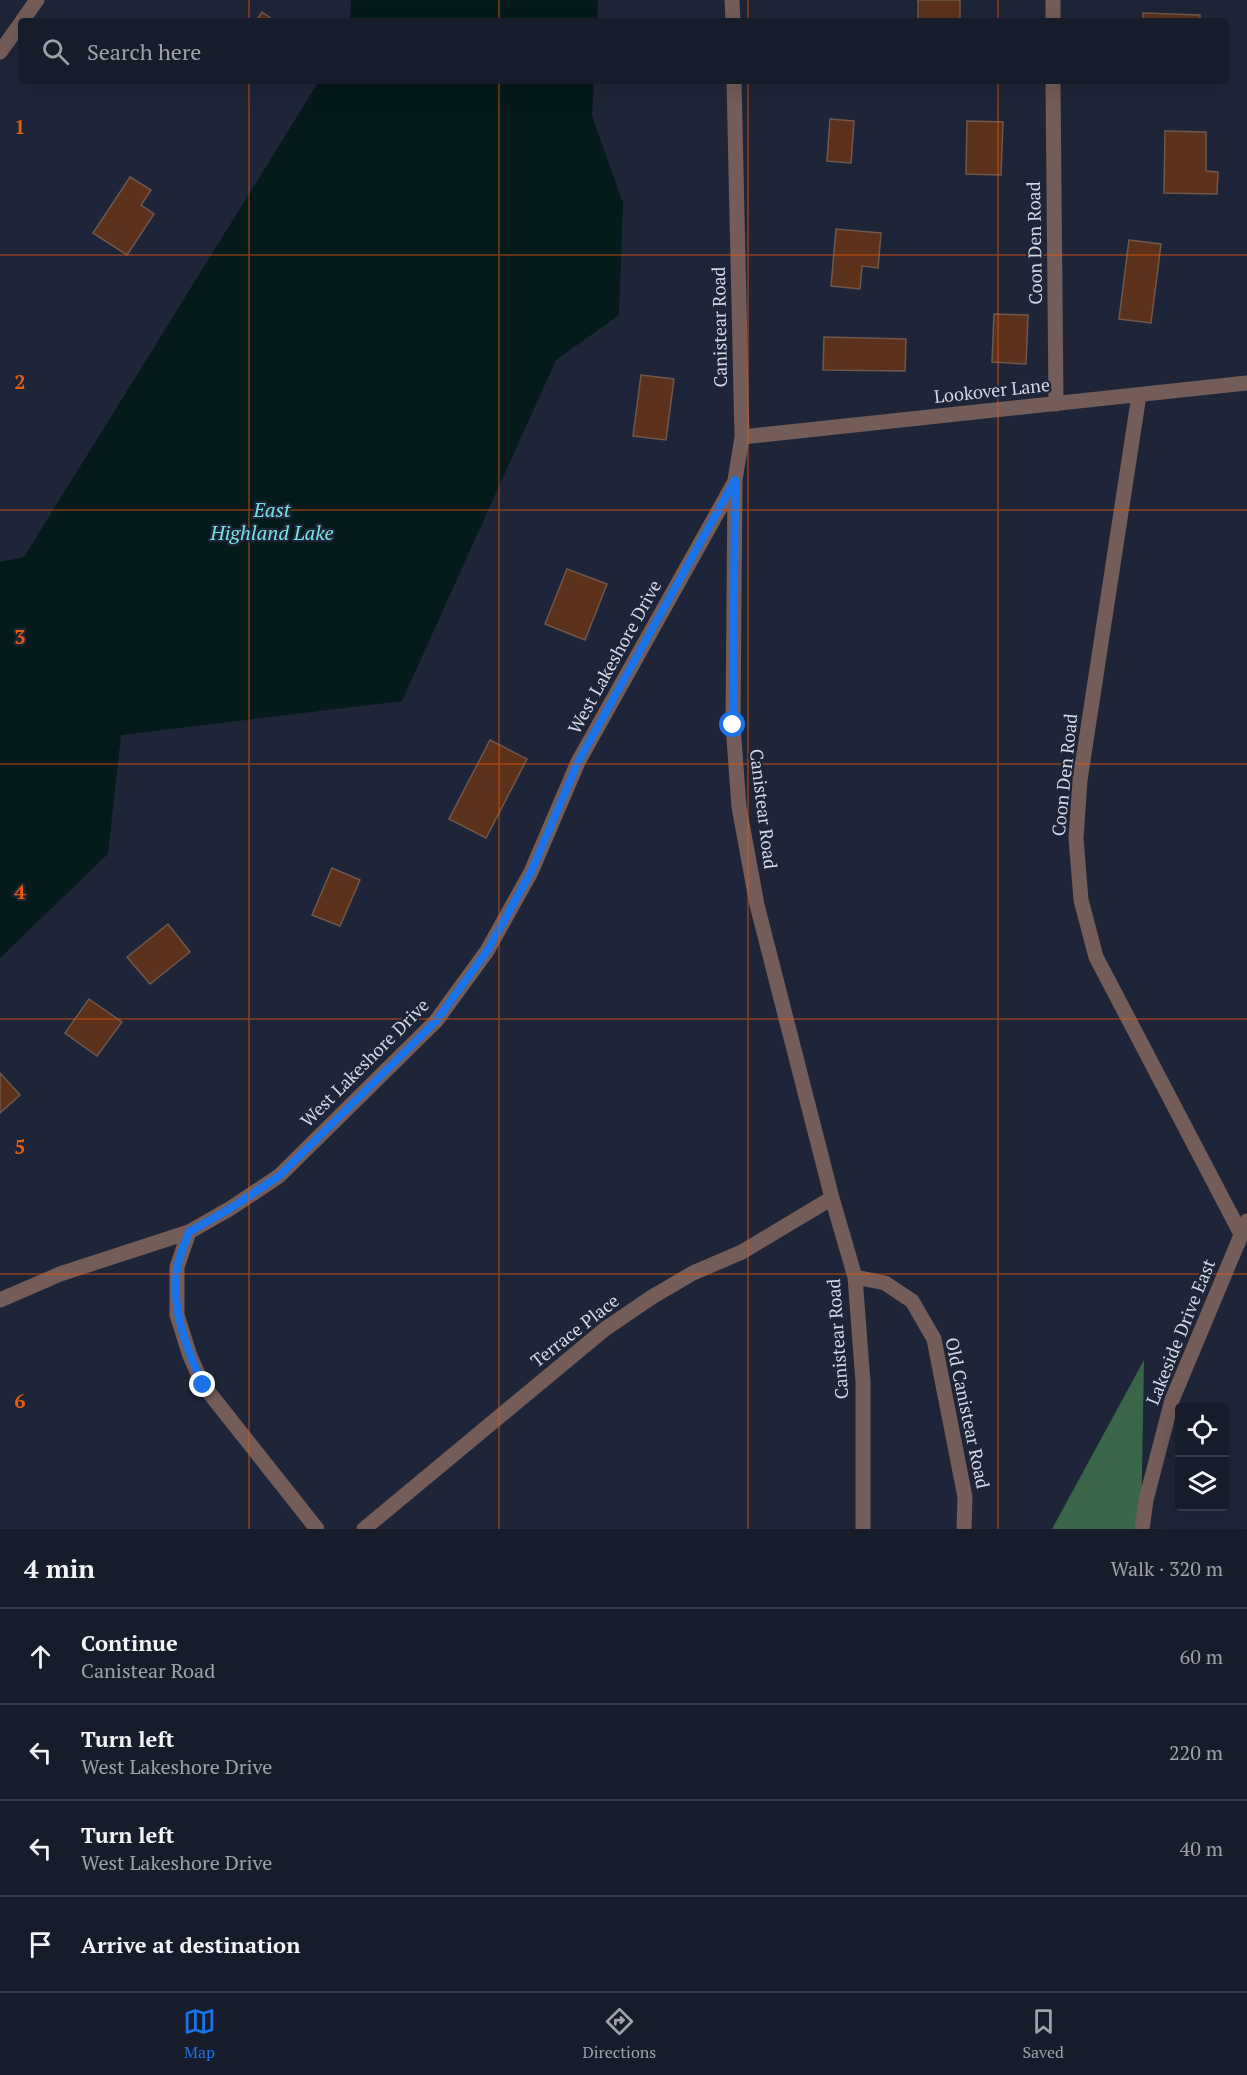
<!DOCTYPE html>
<meta charset="utf-8">
<style>
body{margin:0;font-family:"PT Serif",serif;background:#202532;color:#f1f3f6}
.controls{position:absolute;right:18px;bottom:18px;display:grid;overflow:hidden;border-radius:6px;box-shadow:0 6px 24px #0002}
.controls button{width:54px;height:54px;display:grid;place-items:center;padding:0;border:0;border-bottom:2px solid #363a47;background:#171c2a;color:#f1f3f6;font:30px sans-serif}
.stop{position:absolute;width:18px;height:18px;margin:-14px;border:4px solid #1a73e8;border-radius:50%;background:#fff}
.stop.end{background:#1a73e8;border-color:#fff;box-shadow:0 2px 6px #0008}
.list{margin:0;padding:0;list-style:none}
h2{display:flex;justify-content:space-between;align-items:center;height:78px;margin:0;padding:0 24px;font-size:26px}
h2 small{font-size:20px;font-weight:400;color:#9ea1a8}
.list li{display:grid;grid-template-columns:39px 1fr auto;gap:18px;align-items:center;box-sizing:border-box;height:96px;padding:0 24px;border-top:2px solid #363a47}
.list b{display:block;font-size:22px;white-space:nowrap}
.list p{margin:0;font-size:20px;white-space:nowrap;color:#9ea1a8}
.list em{font-size:20px;font-style:normal;color:#9ea1a8}
.icon{flex:none;width:33px;height:33px;fill:none;stroke:currentColor;stroke-width:2;stroke-linecap:round;stroke-linejoin:round}
.map{position:relative;flex:none;width:1247px;height:1529px;overflow:hidden}
.search{position:absolute;background:#171c2a;box-shadow:0 6px 24px #0002;left:18px;right:18px;top:18px;height:66px;display:flex;align-items:center;gap:15px;box-sizing:border-box;padding:0 21px;border-radius:6px;color:#9ea1a8;font-size:22px}
.sheet{height:462px;background:#171c2a}
nav{display:flex;justify-content:space-around;align-items:center;box-sizing:border-box;height:84px;border-top:2px solid #363a47;background:#171c2a;font-size:16px;color:#9ea1a8}
nav a{display:grid;justify-items:center;gap:3px}
nav .on{color:#1a73e8}
.map>svg:first-child{display:block}
.forest{fill:#396648}
.water{fill:#051a1b}
.building{fill:#5b311b;stroke:#6f574b;stroke-width:1.5}
.lines{fill:none;stroke-linecap:round;stroke-linejoin:round}
.minor{stroke:#745c58;stroke-width:15}
.route{stroke:#1a73e8;stroke-width:8}
.grid{fill:none;stroke:#e8590c;stroke-width:1.5;stroke-opacity:0.55}
.labels{text-anchor:middle;stroke-width:4.5;stroke-linejoin:round;paint-order:stroke}
.street-label{font-size:18px;fill:#d3d8e5;stroke:#1f2538}
.water-label{font-size:20px;font-style:italic;fill:#74e1e4;stroke:#1f2538}
.grid-label{font-size:20px;text-anchor:middle;font-weight:bold;fill:#e8590c;stroke:#1f2538;stroke-width:4.5;stroke-linejoin:round;paint-order:stroke}
</style>
<div class="map">
<svg width="1247" height="1529" viewBox="0 0 1247 1529">
<rect width="100%" height="100%" fill="#1f2538"/>
<!-- forest -->
<path class="forest" d="M1144 1360 1141 1529H1052Z"/>
<!-- water -->
<path class="water" d="M351 0H598L597 21H350Z
M319 81H594L592 116 623 203 619 315 556 360 402 701 121 735 108 854 0 958V562L24 557Z"/>
<!-- building -->
<path class="building" d="M918 0H960V21H918Z
M262 12 275 21H256Z
M1143 13 1200 15V21H1143Z
M830 119 854 121 851 163 827 161Z
M967 121 1003 122 1001 175 966 174Z
M1165 131 1206 132V171L1218 172 1217 194 1164 193Z
M130 177 151 190 141 205 154 214 127 255 93 233Z
M836 229 881 233 878 268 862 266 860 289 831 286Z
M1129 240 1161 244 1151 323 1119 319Z
M994 314 1028 315 1026 364 992 362Z
M824 337 906 339 905 371 823 370Z
M641 375 674 379 666 440 633 436Z
M567 569 607 584 585 640 545 624Z
M490 740 527 759 486 838 449 819Z
M332 868 360 880 340 926 312 915Z
M168 924 190 952 150 984 127 957Z
M89 999 122 1022 97 1056 65 1033Z
M0 1073 20 1095 0 1113Z"/>
<g class="lines">
<!-- minor -->
<path class="minor" d="M732 0 733 21
M1053 0V21
M22 21 37 0
M0 52 21 23
M734 81 742 437 735 480 733 725 739 807 757 905 832 1198 855 1277 863 1382V1529
M1053 81 1056 404
M1139 395 1080 780 1076 838 1081 900 1096 957 1241 1234
M742 437 1247 383
M855 1277 885 1283 912 1301 934 1339 965 1497 964 1529
M0 1300 60 1274 189 1232
M317 1529 203 1385 190 1356 177 1315V1267L189 1232 231 1208 279 1176 436 1021 487 951 531 872 578 762 734 483
M364 1529 605 1329 652 1297 693 1273 742 1252 832 1198
M1142 1529 1146 1500 1172 1400 1247 1221"/>
</g>
<g class="lines">
<!-- route -->
<path class="route" d="M203 1385C186 1348 171 1309 177 1268 179 1256 185 1243 189 1232L231 1208 279 1176 436 1021 487 951 531 872 578 762 735 480 733 725"/>
</g>
<!-- grid -->
<path class="grid" d="M249 0V21M499 0V21M748 0V21M998 0V21M249 81V1529M499 81V1529M748 81V1529M998 81V1529M0 255H1247M0 510H1247M0 764H1247M0 1019H1247M0 1274H1247"/>
<g class="labels">
<!-- street labels -->
<g class="street-label">
<text transform="translate(1035 243) rotate(-91)" y="6">Coon Den Road</text>
<text transform="translate(720 327) rotate(-91)" y="6">Canistear Road</text>
<text transform="translate(992 391) rotate(-6)" y="6">Lookover Lane</text>
<text transform="translate(615 657) rotate(-61)" y="6">West Lakeshore Drive</text>
<text transform="translate(1065 775) rotate(-84)" y="6">Coon Den Road</text>
<text transform="translate(763 809) rotate(83)" y="6">Canistear Road</text>
<text transform="translate(365 1063) rotate(-45)" y="6">West Lakeshore Drive</text>
<text transform="translate(575 1331) rotate(-38)" y="6">Terrace Place</text>
<text transform="translate(1181 1332) rotate(-68)" y="6">Lakeside Drive East</text>
<text transform="translate(838 1339) rotate(-94)" y="6">Canistear Road</text>
<text transform="translate(967 1413) rotate(78)" y="6">Old Canistear Road</text>
</g>
<!-- water labels -->
<g class="water-label">
<text x="272" y="517">East<tspan x="272" dy="23">Highland Lake</tspan></text>
</g>
</g>
<g class="grid-label">
<text x="20" y="134">1</text>
<text x="20" y="389">2</text>
<text x="20" y="644">3</text>
<text x="20" y="899">4</text>
<text x="20" y="1154">5</text>
<text x="20" y="1408">6</text>
</g>
</svg>
<div class="controls">
<button><svg class="icon" aria-label="locate" viewBox="0 0 24 24"><circle cx="12" cy="12" r="6"/><path d="M12 2v4M12 18v4M2 12h4M18 12h4"/></svg></button>
<button><svg class="icon" aria-label="layers" viewBox="0 0 24 24"><path d="M12 4l9 5-9 5-9-5zM3 14l9 5 9-5"/></svg></button>
</div>
<div class="stop" style="left:733px;top:725px"></div>
<div class="stop end" style="left:203px;top:1385px"></div>
<div class="search"><svg class="icon" aria-label="search" viewBox="0 0 24 24"><circle cx="10" cy="10" r="6"/><path d="M15 15l6 6"/></svg>Search here</div>
</div>
<section class="sheet">
<h2>4 min<small>Walk · 320 m</small></h2>
<ul class="list">
<li><svg class="icon" aria-label="ahead" viewBox="0 0 24 24"><path d="M12 20V5M6 11l6-6 6 6"/></svg><div><b>Continue</b><p>Canistear Road</p></div><em>60 m</em></li>
<li><svg class="icon" aria-label="left" viewBox="0 0 24 24"><path d="M17 20v-9H6M10 6l-5 5 5 5"/></svg><div><b>Turn left</b><p>West Lakeshore Drive</p></div><em>220 m</em></li>
<li><svg class="icon" aria-label="left" viewBox="0 0 24 24"><path d="M17 20v-9H6M10 6l-5 5 5 5"/></svg><div><b>Turn left</b><p>West Lakeshore Drive</p></div><em>40 m</em></li>
<li><svg class="icon" aria-label="arrive" viewBox="0 0 24 24"><path d="M6 21V4h12l-3 4 3 4H6"/></svg><div><b>Arrive at destination</b></div></li>
</ul>
</section>
<nav>
<a class="on"><svg class="icon" aria-label="map" viewBox="0 0 24 24"><path d="M3 6l6-2 6 2 6-2v14l-6 2-6-2-6 2zM9 4v14M15 6v14"/></svg>Map</a>
<a><svg class="icon" aria-label="directions" viewBox="0 0 24 24"><path d="M12 3l9 9-9 9-9-9zM9 14v-3h6M13 9l2 2-2 2"/></svg>Directions</a>
<a><svg class="icon" aria-label="saved" viewBox="0 0 24 24"><path d="M7 4h10v16l-5-4-5 4z"/></svg>Saved</a>
</nav>
